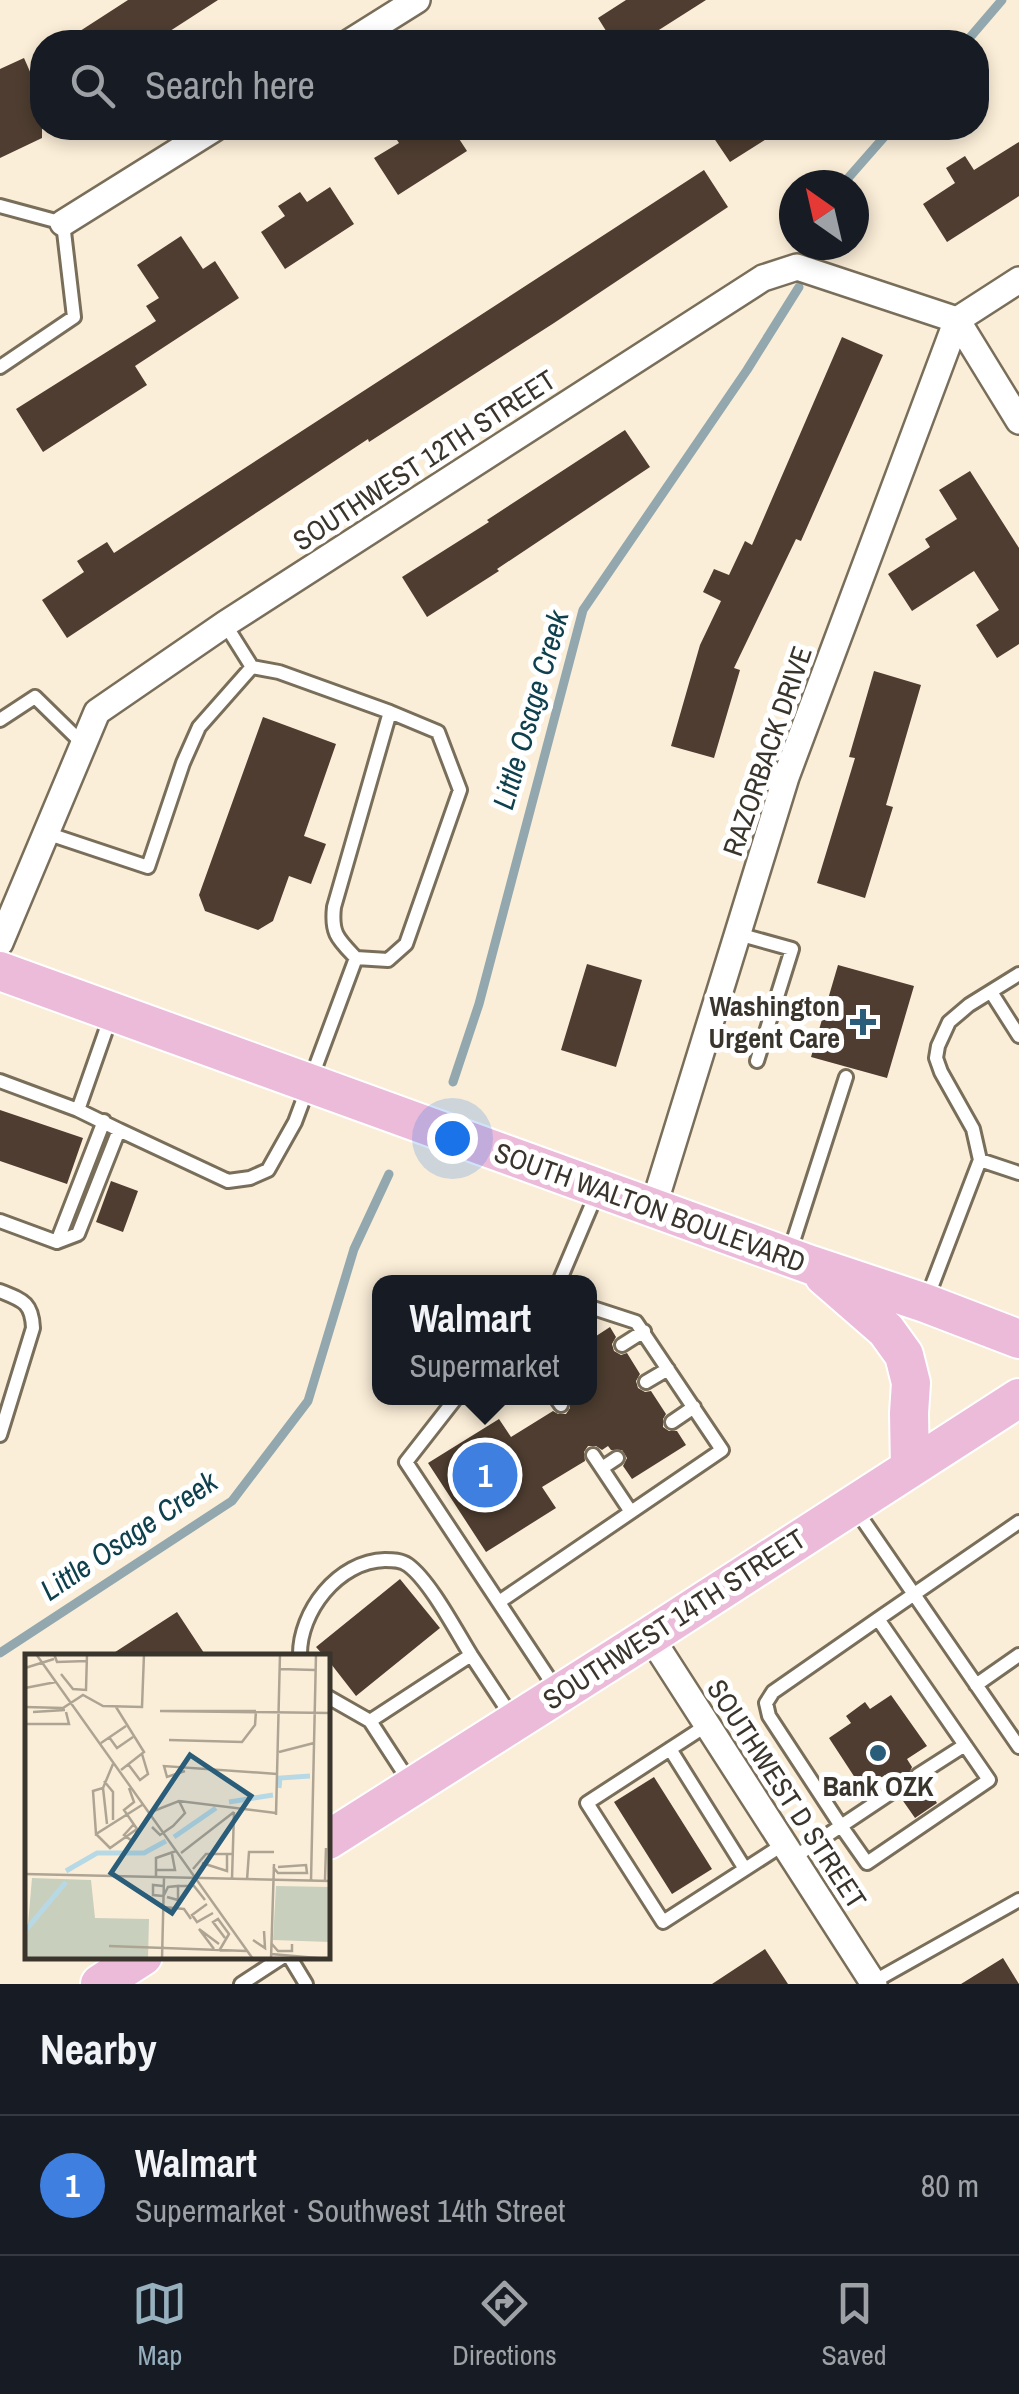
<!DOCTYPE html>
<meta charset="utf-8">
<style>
body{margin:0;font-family:"Archivo Narrow",sans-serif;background:#242831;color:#f1f3f6}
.compass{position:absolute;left:779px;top:170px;width:90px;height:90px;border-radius:50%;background:#171b24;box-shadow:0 5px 15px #0003;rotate:326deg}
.you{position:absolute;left:452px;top:1138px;width:35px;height:35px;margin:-25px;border:8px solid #fff;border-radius:50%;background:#1a73e8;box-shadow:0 0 0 15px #1a73e833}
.badge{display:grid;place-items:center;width:65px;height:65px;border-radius:50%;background:#97b0be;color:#fff;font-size:32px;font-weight:700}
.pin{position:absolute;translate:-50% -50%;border:5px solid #fff;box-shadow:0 2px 10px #0006}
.popup{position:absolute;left:372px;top:1275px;width:225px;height:130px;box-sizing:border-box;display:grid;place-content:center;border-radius:20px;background:#171b24;filter:drop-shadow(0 2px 8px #0005);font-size:32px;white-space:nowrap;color:#9ea1a6}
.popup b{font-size:38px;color:#f1f3f6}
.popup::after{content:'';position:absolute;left:50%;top:100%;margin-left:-20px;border:20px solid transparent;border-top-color:#171b24}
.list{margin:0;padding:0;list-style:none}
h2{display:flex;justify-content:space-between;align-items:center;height:130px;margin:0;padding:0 40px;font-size:42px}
h2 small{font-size:32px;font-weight:400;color:#9ea1a6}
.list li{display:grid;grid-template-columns:65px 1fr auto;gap:30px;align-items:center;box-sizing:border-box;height:140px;padding:0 40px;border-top:2px solid #363941}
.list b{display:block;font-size:38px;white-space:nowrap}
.list p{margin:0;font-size:32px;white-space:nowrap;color:#9ea1a6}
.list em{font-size:32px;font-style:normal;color:#9ea1a6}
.icon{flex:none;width:55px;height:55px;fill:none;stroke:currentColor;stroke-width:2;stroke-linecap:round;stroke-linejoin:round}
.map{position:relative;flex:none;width:1019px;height:1984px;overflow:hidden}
.search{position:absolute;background:#171b24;box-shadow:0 5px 15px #0003;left:30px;right:30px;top:30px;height:110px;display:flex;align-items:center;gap:25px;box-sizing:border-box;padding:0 35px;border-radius:40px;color:#9ea1a6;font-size:38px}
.sheet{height:270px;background:#171b24}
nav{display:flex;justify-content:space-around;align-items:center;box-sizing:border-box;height:140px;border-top:2px solid #363941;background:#171b24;font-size:28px;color:#9ea1a6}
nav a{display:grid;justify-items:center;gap:5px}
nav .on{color:#97b0be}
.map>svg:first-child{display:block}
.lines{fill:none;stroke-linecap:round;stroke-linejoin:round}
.stream{stroke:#92a8ae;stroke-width:9}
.building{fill:#4e3d30}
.service-casing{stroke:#796e5a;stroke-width:18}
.minor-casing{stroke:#796e5a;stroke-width:30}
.primary-casing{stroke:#fff;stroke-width:42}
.service{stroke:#fff;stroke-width:12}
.minor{stroke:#fff;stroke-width:25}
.primary{stroke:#ecbbda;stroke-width:38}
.poi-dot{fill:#295d79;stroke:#fff;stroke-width:4}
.labels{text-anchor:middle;stroke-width:10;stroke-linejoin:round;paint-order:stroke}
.street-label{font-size:28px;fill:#3a352c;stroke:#fff}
.poi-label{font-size:28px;font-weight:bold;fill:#3a352c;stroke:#fff;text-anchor:end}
.water-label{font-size:30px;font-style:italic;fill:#0e404e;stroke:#fff}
.inset-river{fill:none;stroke:#b7d9e5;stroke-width:5}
.inset-road{fill:none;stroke:#aea493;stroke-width:2.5}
.view{fill:#295d79;fill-opacity:0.15;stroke:#295d79;stroke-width:5}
.inset-edge{fill:none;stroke:#3a352c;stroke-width:5}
</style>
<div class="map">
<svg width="1019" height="1984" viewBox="0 0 1019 1984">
<rect width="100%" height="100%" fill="#fbeed8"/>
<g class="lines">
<!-- stream -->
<path class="stream" d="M966 42 1002 0
M846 185 849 177 892 128
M817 248 818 245
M453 1082 479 1004 583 610 747 370 799 287
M0 1653 232 1501 308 1401 354 1249 389 1174"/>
</g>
<!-- building -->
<path class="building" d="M128 0H218L153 42H63Z
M626 0H706L640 42H613L598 18Z
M24 58 42 99V138L0 158V69Z
M389 128H452L467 151 398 195 374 158 399 143Z
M707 128H784L730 162Z
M1019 142V196L947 242 923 204 955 183 946 168 965 156 974 170Z
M704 170 728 207 554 323 369 442 368 439 67 638 42 600 84 572 77 561 107 542 114 553Z
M330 187 354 224 285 269 261 232 285 216 278 206 300 192 307 202Z
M181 236 203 269 215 261 239 298 135 366 147 385 43 452 16 409 156 321 146 306 159 298 137 265Z
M842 337 883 355 801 541 796 539 734 668 740 670 714 758 671 746 700 645 721 601 703 592 714 569 729 575 745 541 752 545Z
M625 430 650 467 497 569 499 571 427 617 402 577 489 522 487 520Z
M970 471 1019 548V644L997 658 976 625 999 610 974 571 912 611 888 574 930 547 925 539 957 519 939 490Z
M874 671 921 685 886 805 893 807 865 898 817 883 855 758 849 757Z
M263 717 336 744 304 836 326 844 311 884 289 876 273 921 258 930 205 911 199 895Z
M587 964 642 980 616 1067 561 1050Z
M838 965 914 986 887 1078 811 1057Z
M0 1110 83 1138 67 1184 0 1161Z
M111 1181 138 1191 123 1232 96 1222Z
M610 1327 616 1337 612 1344 614 1351 621 1355 627 1353 640 1374 636 1381 638 1388 645 1392 651 1391 666 1414 663 1419V1427L669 1431H677L686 1445 632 1479 623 1466 627 1458 622 1450H611L608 1446 602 1450 596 1446H588L584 1452 585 1461 542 1487 556 1508 486 1552 428 1463 499 1419 511 1437 553 1411 558 1414H566L570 1408V1400L574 1398H590V1340Z
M400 1579 440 1628 356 1696 328 1660V1656H324L316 1647Z
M177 1612 206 1656H109Z
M891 1695 927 1746 907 1759 912 1767 908 1776 914 1784 924 1783 937 1803 915 1818 901 1798 905 1790 903 1784 895 1780 889 1782 885 1775 863 1790 829 1738 851 1723 846 1716 865 1702 870 1709Z
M654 1777 712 1869 672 1894 614 1802Z
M765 1949 788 1984H712Z
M1003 1958 1019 1984H961Z"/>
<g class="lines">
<!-- service casing -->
<g class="service-casing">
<path id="service" d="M0 206 63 223 74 317 0 367
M0 720 35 697 83 744
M46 833 148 867 183 763 199 727 252 667
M738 934 792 949 757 1061
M356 958 388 960 406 944 460 790 438 732 390 712
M991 992 1019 1036
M0 1081 78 1110 119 1130 78 1234 57 1242 0 1221
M78 1110 112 1013
M119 1130 228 1181 250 1178 268 1170 295 1122 356 958C338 939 331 934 334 907L390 712 279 672 252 667 225 624
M980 1160 1019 1173
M57 1242 104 1121
M789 1254 846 1077
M559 1282 598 1190
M0 1291C22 1300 32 1302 33 1328L0 1435
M926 1301 980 1160 973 1129 941 1072 936 1058 938 1046 949 1022 969 1005 1019 974
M622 1345 644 1331
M646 1382 668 1369
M456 1398 406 1462 558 1692
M556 1398 561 1405
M672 1422 694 1407
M593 1455 631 1512
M602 1468 617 1458
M856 1510 1019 1747
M499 1602 722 1450 636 1322 590 1307
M878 1619 1019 1522
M300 1656C299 1612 338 1561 385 1560 393 1560 401 1560 408 1565 430 1581 456 1631 471 1655
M976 1685 1019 1655
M328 1697 370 1721
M707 1725 587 1803 663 1922 784 1844
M670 1749 745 1869
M918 1775 965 1745
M411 1784 370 1721 471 1655 512 1717
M793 1858 841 1826 769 1716 766 1703 773 1692 878 1619 989 1780 867 1863 841 1826 895 1790
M289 1956 306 1984
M873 1982 1019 1900
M241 1984 284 1956"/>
</g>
<!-- minor casing -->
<g class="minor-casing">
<path id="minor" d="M350 42 417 0
M63 223 215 128
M957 320 1019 421
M0 943 97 712 225 624 763 278 797 267 957 320 1019 280
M653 1208 786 777 957 320
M650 1636 874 1984"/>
</g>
<!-- primary casing -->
<g class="primary-casing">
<path id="primary" d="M0 971 811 1265 925 1303 1019 1339
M824 1276 886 1330 904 1355 911 1383 909 1413 910 1468
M328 1840 650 1636 1019 1398
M100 1984 143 1956"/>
</g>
<!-- service -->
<use href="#service" class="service"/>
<!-- minor -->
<use href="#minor" class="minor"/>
<!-- primary -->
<use href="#primary" class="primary"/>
</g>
<!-- markers -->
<g class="poi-dot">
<path d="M858 1007h10v10h10v10h-10v10h-10v-10h-10v-10h10z"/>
<circle cx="878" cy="1753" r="10"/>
</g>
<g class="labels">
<!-- street labels -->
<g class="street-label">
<text transform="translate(424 460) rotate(-33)" y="10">SOUTHWEST 12TH STREET</text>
<text transform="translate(767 751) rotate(-71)" y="10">RAZORBACK DRIVE</text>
<text transform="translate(650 1207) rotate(20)" y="10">SOUTH WALTON BOULEVARD</text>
<text transform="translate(674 1619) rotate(-33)" y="10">SOUTHWEST 14TH STREET</text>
<text transform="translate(787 1794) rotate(57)" y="10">SOUTHWEST D STREET</text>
</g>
<!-- poi labels -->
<g class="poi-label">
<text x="840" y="1016">Washington<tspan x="840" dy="32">Urgent Care</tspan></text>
<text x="878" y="1796" text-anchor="middle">Bank OZK</text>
</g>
<!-- water labels -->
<g class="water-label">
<text transform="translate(531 710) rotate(-74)" y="10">Little Osage Creek</text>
<text transform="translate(129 1536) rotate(-34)" y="10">Little Osage Creek</text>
</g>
</g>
<!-- overview -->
<g transform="translate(25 1654)">
<rect width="305" height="305" fill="#fbeed8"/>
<path d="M7 224 66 226 70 264 124 265 123 305H0ZM251 232 305 233V288L248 286Z" fill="#c9cfbd"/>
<path class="inset-river" d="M254 134 255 124 285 122M204 148 248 141M149 183 191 154M41 217 72 199H119L141 187M0 277 41 228"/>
<path class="inset-road" d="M11 0 228 305M29 0 32 8 62 7M0 14 29 5M255 15 290 16M36 20 48 35 61 36 62 0M0 34 31 28M0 53 38 54 58 41 78 52 117 53 119 0M91 53 119 98 96 116M231 57H135L305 59M8 58 40 56M0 70H44L41 58M0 74V118M84 83 92 94 108 83M144 86 217 88 230 71 231 57M76 89 101 72M254 98 289 89M88 110 78 134 68 137 71 180 117 151M103 110 115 126 123 120 117 100M160 117 142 123 139 112 252 120M79 127 88 138V166M78 134 82 170M126 158 154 147 251 159M251 161 255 0M109 170 99 181 107 187 113 176M127 173 135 181 148 172 160 159 154 147M71 180 85 194 112 175 99 156 109 148 104 134M156 199 209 158M177 209 202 217V200M248 213 253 219H282L281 211 253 213M168 215 181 200H208M131 216H150L147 200M0 220 305 227M131 222V204L151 197M207 225 209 158M222 226 224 198H249M300 226 301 194M286 227 291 0M153 232H169L180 246M138 242 128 241V231L138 232M138 243 143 233 153 232V246L142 243M182 250 167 261 172 268 188 259M138 253 159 255 166 265M228 286 240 294 239 277M246 289 253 297H267V290M84 292 222 297M189 295 174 275 194 290M194 297 204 280 193 265 188 268 200 284M246 300 304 305M137 305 139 224M246 305 249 210"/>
<path class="view" d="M165 101 226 142 147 259 86 219Z"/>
<rect width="305" height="305" class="inset-edge"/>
</g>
</svg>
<svg class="compass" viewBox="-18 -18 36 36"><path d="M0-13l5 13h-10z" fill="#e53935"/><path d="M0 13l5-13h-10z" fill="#9ea1a6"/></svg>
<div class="you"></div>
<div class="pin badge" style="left:485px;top:1475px;background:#3f7fe0">1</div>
<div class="popup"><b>Walmart</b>Supermarket</div>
<div class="search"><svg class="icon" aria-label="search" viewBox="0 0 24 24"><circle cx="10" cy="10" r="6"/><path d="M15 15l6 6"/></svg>Search here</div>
</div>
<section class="sheet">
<h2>Nearby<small></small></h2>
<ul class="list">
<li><span class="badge" style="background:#3f7fe0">1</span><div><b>Walmart</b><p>Supermarket · Southwest 14th Street</p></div><em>80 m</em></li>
</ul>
</section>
<nav>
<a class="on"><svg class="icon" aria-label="map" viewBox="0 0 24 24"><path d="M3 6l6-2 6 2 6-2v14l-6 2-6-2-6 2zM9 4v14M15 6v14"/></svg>Map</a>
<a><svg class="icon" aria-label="directions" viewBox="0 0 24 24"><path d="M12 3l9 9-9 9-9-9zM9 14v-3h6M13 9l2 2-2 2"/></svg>Directions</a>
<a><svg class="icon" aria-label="saved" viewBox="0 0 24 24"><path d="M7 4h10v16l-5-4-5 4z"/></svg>Saved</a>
</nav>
